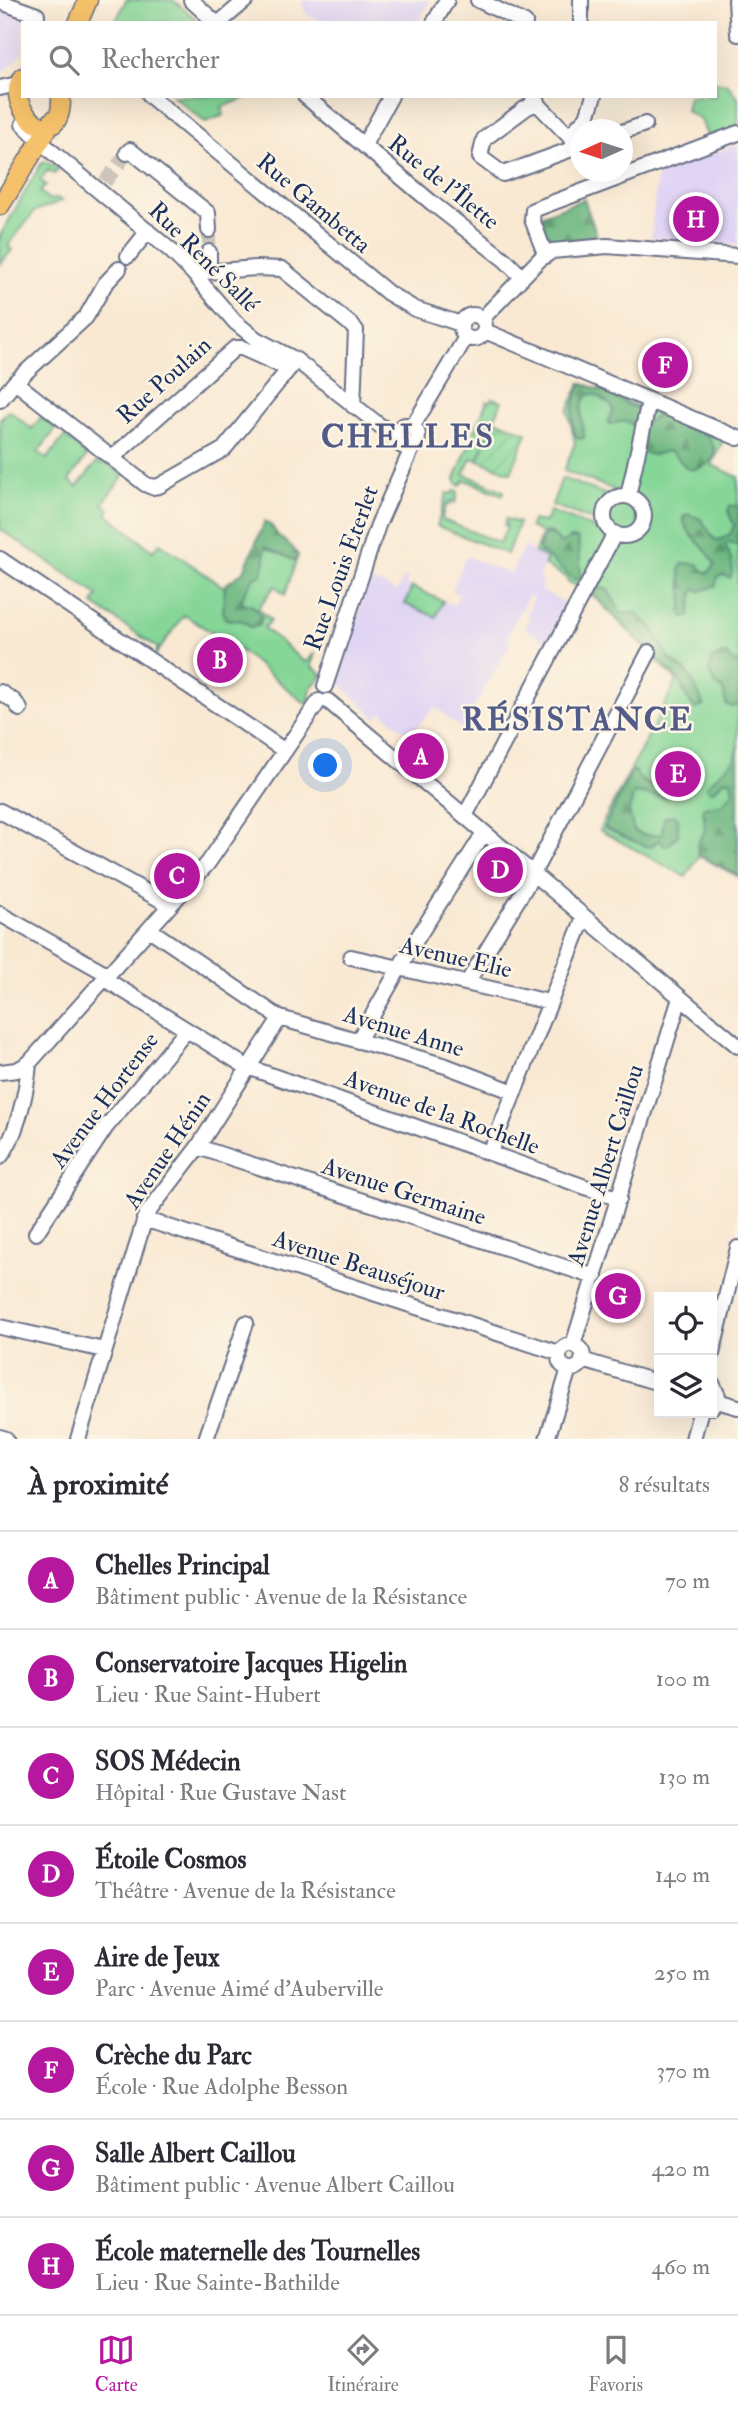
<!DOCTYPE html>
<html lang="fr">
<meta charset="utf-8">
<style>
body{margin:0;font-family:"IM FELL Double Pica",serif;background:#f7f7f7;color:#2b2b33}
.controls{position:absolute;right:21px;bottom:21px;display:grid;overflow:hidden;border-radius:0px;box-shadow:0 7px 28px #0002}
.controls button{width:63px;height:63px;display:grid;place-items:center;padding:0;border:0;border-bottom:2px solid #e1e1e2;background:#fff;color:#2b2b33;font:35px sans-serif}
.compass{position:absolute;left:570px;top:119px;width:63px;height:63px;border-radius:50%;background:#fff;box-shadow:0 7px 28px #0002;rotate:267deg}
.you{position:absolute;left:326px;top:766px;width:24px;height:24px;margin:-18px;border:5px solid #fff;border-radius:50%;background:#1a73e8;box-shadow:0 0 0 10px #1a73e833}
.badge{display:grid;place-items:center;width:46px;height:46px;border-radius:50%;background:#b5179e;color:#fff;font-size:23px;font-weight:700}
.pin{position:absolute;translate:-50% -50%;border:4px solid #fff;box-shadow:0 2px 7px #0006}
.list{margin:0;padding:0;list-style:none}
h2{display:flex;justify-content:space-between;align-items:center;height:91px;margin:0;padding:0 28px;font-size:30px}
h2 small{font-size:23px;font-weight:400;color:#7c7c81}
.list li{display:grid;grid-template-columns:46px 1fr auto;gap:21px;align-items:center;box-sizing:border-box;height:98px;padding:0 28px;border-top:2px solid #e1e1e2}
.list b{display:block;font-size:26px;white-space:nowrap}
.list p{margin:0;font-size:23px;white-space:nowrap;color:#7c7c81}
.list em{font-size:23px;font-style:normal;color:#7c7c81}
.icon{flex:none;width:38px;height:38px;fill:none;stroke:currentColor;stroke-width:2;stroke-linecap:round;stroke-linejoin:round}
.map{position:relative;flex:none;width:738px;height:1439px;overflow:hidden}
.search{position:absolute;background:#fff;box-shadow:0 7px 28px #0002;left:21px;right:21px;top:21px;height:77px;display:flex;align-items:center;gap:18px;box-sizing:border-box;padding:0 24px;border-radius:0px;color:#7c7c81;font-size:26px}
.sheet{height:875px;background:#fff}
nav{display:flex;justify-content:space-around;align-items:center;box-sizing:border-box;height:98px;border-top:2px solid #e1e1e2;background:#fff;font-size:19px;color:#7c7c81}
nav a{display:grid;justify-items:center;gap:4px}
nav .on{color:#b5179e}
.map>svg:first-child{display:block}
.built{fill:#e0d4f4}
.green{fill:#85d697;stroke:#50827a;stroke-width:2}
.forest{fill:url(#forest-firs);stroke:#44736f;stroke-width:2}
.garden{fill:url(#garden-furrows);stroke:#50827a;stroke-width:2}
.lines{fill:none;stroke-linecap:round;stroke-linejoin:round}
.minor-tunnel{stroke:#cdc4bc;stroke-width:14;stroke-dasharray:14 7;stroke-linecap:butt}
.minor-casing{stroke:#697087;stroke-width:18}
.major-casing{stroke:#697087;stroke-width:21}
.minor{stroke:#fff;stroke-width:14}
.major{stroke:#f5c16b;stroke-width:18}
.labels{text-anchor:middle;stroke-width:5;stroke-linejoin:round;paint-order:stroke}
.street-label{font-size:24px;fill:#1b2f5e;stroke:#fcf5e5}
.district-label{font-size:32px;font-weight:bold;letter-spacing:2px;fill:#535b88;stroke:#fcf5e5}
</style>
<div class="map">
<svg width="738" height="1439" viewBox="0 0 738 1439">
<defs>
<pattern id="forest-firs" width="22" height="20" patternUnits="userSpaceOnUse" patternTransform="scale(1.75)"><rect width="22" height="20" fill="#6cb780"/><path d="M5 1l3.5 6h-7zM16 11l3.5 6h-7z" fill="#58956c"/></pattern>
<pattern id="garden-furrows" width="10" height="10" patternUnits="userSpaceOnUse" patternTransform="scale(1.75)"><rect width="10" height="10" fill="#85d697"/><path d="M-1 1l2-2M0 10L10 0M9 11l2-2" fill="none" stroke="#72b885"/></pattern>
</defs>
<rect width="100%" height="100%" fill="#fcf5e5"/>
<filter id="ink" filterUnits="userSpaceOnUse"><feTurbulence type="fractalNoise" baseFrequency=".0143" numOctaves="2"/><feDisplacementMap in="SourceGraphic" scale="14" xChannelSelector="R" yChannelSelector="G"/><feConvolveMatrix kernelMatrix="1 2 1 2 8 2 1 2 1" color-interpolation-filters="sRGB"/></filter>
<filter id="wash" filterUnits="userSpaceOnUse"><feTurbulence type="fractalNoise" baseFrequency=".00686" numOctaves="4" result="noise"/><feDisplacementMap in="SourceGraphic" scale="28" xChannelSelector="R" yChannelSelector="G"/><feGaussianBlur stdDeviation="1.57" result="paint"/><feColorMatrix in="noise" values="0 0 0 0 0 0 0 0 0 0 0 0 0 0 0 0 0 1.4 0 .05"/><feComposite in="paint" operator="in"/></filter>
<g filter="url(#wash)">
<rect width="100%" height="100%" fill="#f9e9d3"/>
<!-- built -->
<path class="built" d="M301 0H430L418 23H325L306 14Z
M0 5 34 17 32 23H23V51L16 61 0 74Z
M738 144V245L651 238 657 175Z
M524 546 548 559 538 578 544 582 540 590 570 605 549 643 524 628 530 617 526 614 533 601 530 593 511 628 507 638 510 644 504 655 462 729 435 707 409 735 382 712 376 718 339 683 337 674 353 622 357 620 362 603 361 600 367 581 381 584 397 592 403 577 408 579 406 585 454 605 459 594 452 591 466 556 510 574Z"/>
<!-- green -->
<path class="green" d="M126 0H173L201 23H115Z
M715 82 727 84 738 98V130L709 141 701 120 686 111 689 96H715Z
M173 96H251L222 107 224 115 205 122Z
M45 161 59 169 54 174 48 170 40 180 46 185 40 192 50 200 58 198 62 201 35 211 8 246 12 250 0 264V236L41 164Z
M580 383 723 440 712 465 738 477V876L699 856 686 877 599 830 677 681 592 594 567 581V578L544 565 547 559 535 552 542 533 530 527 532 520 545 522 550 511 602 531 598 522 552 505 562 478 607 495 615 490 564 471 575 443 568 411Z
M492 398 502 401 478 460 471 458 464 474 504 491 503 495 465 480 460 486 457 484 455 479 487 401 490 402Z
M9 410 32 429 41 417 56 429 38 452 47 459 65 436 87 456 69 480 77 487 97 462 102 465 105 461 123 476 103 503 110 510 107 514 153 551 160 543 234 594 263 543 298 555 285 595 275 586 258 608 271 620 264 628 302 660 306 662 315 653 311 666 322 674 320 679 311 687 309 702 306 704 241 651 184 615 154 657 158 648 93 604 98 595 0 529V419Z
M454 491 458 492 455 503 451 501 450 505 447 504 442 517 443 520 500 543 507 526 504 525 506 519 519 523 507 554 437 526 447 493 451 494Z
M412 587 443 601 436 617 405 604Z"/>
<!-- forest -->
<path class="forest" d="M584 199 597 236 552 242 544 238 539 220 540 216Z
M583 384 614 394 625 404 639 409 646 423 657 415C680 421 713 427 715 455 711 461 709 464 702 467 682 475 685 460 669 451L652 455 643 452 636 427 626 421 609 424 608 421 613 411 612 406 596 395 590 394C575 404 584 423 584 438L578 439C568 427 574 394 583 384Z
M730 506H738V545L729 542 725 544C730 556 736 566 730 578L723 575 718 577 715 586 701 591 696 589 693 593 690 616 686 618 682 615 681 610 683 604 680 569 683 563 698 564 702 570 708 573 715 565C708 546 686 538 683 517L687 514 701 519 714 539 720 540 731 533 734 525 728 511Z
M265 521C273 525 272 528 277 534 284 543 294 544 298 557L294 560 265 547V561L261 575 254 577C249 587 242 592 242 603L253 606 262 617 259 626 251 627 243 621 226 619 223 614 225 585 244 571Z
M545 532 552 533 561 544 570 538 578 539C579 545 581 575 580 579L577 580C562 574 555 560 541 552L539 548Z
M596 586 608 590 621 613H636L651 626 670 659 686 671 691 677 704 706 695 709 683 692 681 683 593 595Z
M722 654H727L734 663 738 664V706L731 707 726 704 723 690 715 684 709 672 712 659Z
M738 745V876L699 855C693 839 705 840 705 826 705 819 702 815 704 807L722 805 733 792 731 780 726 779 713 791H710L707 788 708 784 734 760Z
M632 771H635C641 785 651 786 666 786L670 790 669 795 665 798 634 793 629 811 634 831 644 835H662L664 817 674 815 678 818V835L668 846 663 845 659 840 651 847C642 846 613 832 604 828Z"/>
<!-- garden -->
<path class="garden" d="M495 420 527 433 511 473 478 460Z"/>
</g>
<g filter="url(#ink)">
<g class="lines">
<!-- minor-tunnel -->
<path class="minor-tunnel" d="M105 182 127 153
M209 230V252"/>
<!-- minor casing -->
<g class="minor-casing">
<path id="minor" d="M191 0 216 23
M478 0 525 23
M736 0 738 34
M1 2 37 15
M219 23 246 0
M434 23 447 0
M581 23V0
M0 88 13 85
M150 96 388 293 415 309 461 324
M305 96 432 203 505 260 522 277
M533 99 569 136 576 147
M538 102 526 108 484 139 480 157 503 174 580 146
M23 124 51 151 170 250 193 273 235 322 256 339 296 360 379 425 396 435
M622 132 645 124
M569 136 587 117 594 96
M364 145 391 96
M127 153 130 150 208 213 209 230
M545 254 532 219 533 210 738 133
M128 256 148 231
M209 270V252
M193 273 256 268 282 269 349 323 356 330 353 406
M461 327a12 12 0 1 1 24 0a12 12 0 1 1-24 0Z
M482 319 539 260 552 251 607 246 738 256
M485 331 738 438
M15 382 145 484 152 487 159 486 224 449 296 360
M0 400 15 382 86 317 105 284 119 269
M396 436a11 11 0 1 1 22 0a11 11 0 1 1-22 0Z
M413 426 466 337
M112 458 235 348H242L289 369
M628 496 649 401
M604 516a20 20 0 1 1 40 0a20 20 0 1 1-40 0Z
M0 559 285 751
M325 686 378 525 413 446
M0 692 14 701 20 709
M328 701 738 1046
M0 811 170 905
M465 816 615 533
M0 914 109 975
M149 929 280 1018 446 1066 514 1092
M351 957 549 1002
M105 979 245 1066 619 1199
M467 983 528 883 649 652
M358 1041 409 951 484 833
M0 1072 17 1070 29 1063 208 863 319 701
M198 1147 595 1277
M490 1153 584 917
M0 1157C17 1136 27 1091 29 1063
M144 1219 559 1353
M36 1233 106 1127 187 1030
M0 1327 104 1350
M573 1345 680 998
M559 1357a12 12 0 1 1 24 0a12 12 0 1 1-24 0Z
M712 1354 738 1248
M582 1360 659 1383
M712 1383 718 1396 712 1407
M717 1401 738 1407
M0 1437 6 1439
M78 1439 146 1215 198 1147 280 1018
M206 1439 246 1323
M547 1439 569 1369
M693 1439 700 1413"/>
</g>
<!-- major casing -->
<g class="major-casing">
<path id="major" d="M78 23 88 0
M23 77C0 108 63 160 61 96
M0 206 53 120"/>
</g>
<!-- minor -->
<use href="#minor" class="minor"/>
<!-- major -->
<use href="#major" class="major"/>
</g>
</g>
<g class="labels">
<!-- street labels -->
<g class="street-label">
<text transform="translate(444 182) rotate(39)" y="8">Rue de l'Îlette</text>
<text transform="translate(314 203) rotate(40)" y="8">Rue Gambetta</text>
<text transform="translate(204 257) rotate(45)" y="8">Rue René Sallé</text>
<text transform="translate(164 380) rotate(-42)" y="8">Rue Poulain</text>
<text transform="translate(341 568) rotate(-70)" y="8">Rue Louis Eterlet</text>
<text transform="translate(456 957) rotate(13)" y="8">Avenue Elie</text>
<text transform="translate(404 1031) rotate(17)" y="8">Avenue Anne</text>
<text transform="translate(104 1100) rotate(-53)" y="8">Avenue Hortense</text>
<text transform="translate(442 1112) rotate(20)" y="8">Avenue de la Rochelle</text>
<text transform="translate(167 1150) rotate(-56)" y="8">Avenue Hénin</text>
<text transform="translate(605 1165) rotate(-73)" y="8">Avenue Albert Caillou</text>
<text transform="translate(404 1191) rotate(18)" y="8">Avenue Germaine</text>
<text transform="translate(359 1265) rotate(18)" y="8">Avenue Beauséjour</text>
</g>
<!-- district labels -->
<g class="district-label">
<text x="408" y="447">CHELLES</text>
<text x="578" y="730">RÉSISTANCE</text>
</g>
</g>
</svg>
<div class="controls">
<button><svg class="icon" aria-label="locate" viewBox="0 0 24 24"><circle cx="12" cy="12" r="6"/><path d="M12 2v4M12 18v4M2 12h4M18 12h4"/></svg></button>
<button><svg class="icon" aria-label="layers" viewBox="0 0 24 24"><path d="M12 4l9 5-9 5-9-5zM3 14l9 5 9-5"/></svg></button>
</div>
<svg class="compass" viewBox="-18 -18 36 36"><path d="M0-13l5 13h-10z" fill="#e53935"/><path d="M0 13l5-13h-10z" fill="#7c7c81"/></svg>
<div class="you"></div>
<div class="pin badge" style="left:421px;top:756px">A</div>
<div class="pin badge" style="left:220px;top:660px">B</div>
<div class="pin badge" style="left:177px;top:876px">C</div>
<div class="pin badge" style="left:500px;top:870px">D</div>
<div class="pin badge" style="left:678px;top:774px">E</div>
<div class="pin badge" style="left:665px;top:365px">F</div>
<div class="pin badge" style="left:618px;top:1296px">G</div>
<div class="pin badge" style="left:696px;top:219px">H</div>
<div class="search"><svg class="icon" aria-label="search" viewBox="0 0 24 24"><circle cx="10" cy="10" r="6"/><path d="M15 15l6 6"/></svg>Rechercher</div>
</div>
<section class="sheet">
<h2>À proximité<small>8 résultats</small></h2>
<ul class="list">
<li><span class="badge">A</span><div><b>Chelles Principal</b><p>Bâtiment public · Avenue de la Résistance</p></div><em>70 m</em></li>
<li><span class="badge">B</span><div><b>Conservatoire Jacques Higelin</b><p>Lieu · Rue Saint-Hubert</p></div><em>100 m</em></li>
<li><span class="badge">C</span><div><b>SOS Médecin</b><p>Hôpital · Rue Gustave Nast</p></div><em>130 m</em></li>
<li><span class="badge">D</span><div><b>Étoile Cosmos</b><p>Théâtre · Avenue de la Résistance</p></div><em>140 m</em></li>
<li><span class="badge">E</span><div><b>Aire de Jeux</b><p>Parc · Avenue Aimé d'Auberville</p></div><em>250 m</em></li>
<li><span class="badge">F</span><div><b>Crèche du Parc</b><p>École · Rue Adolphe Besson</p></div><em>370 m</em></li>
<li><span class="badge">G</span><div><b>Salle Albert Caillou</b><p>Bâtiment public · Avenue Albert Caillou</p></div><em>420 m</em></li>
<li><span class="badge">H</span><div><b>École maternelle des Tournelles</b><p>Lieu · Rue Sainte-Bathilde</p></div><em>460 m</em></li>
</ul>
</section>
<nav>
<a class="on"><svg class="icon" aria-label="map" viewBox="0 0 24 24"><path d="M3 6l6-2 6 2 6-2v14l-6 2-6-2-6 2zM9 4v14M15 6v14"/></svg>Carte</a>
<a><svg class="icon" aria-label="directions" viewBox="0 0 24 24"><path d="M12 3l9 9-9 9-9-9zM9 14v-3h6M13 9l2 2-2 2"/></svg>Itinéraire</a>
<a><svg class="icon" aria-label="saved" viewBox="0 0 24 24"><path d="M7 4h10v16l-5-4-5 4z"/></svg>Favoris</a>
</nav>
